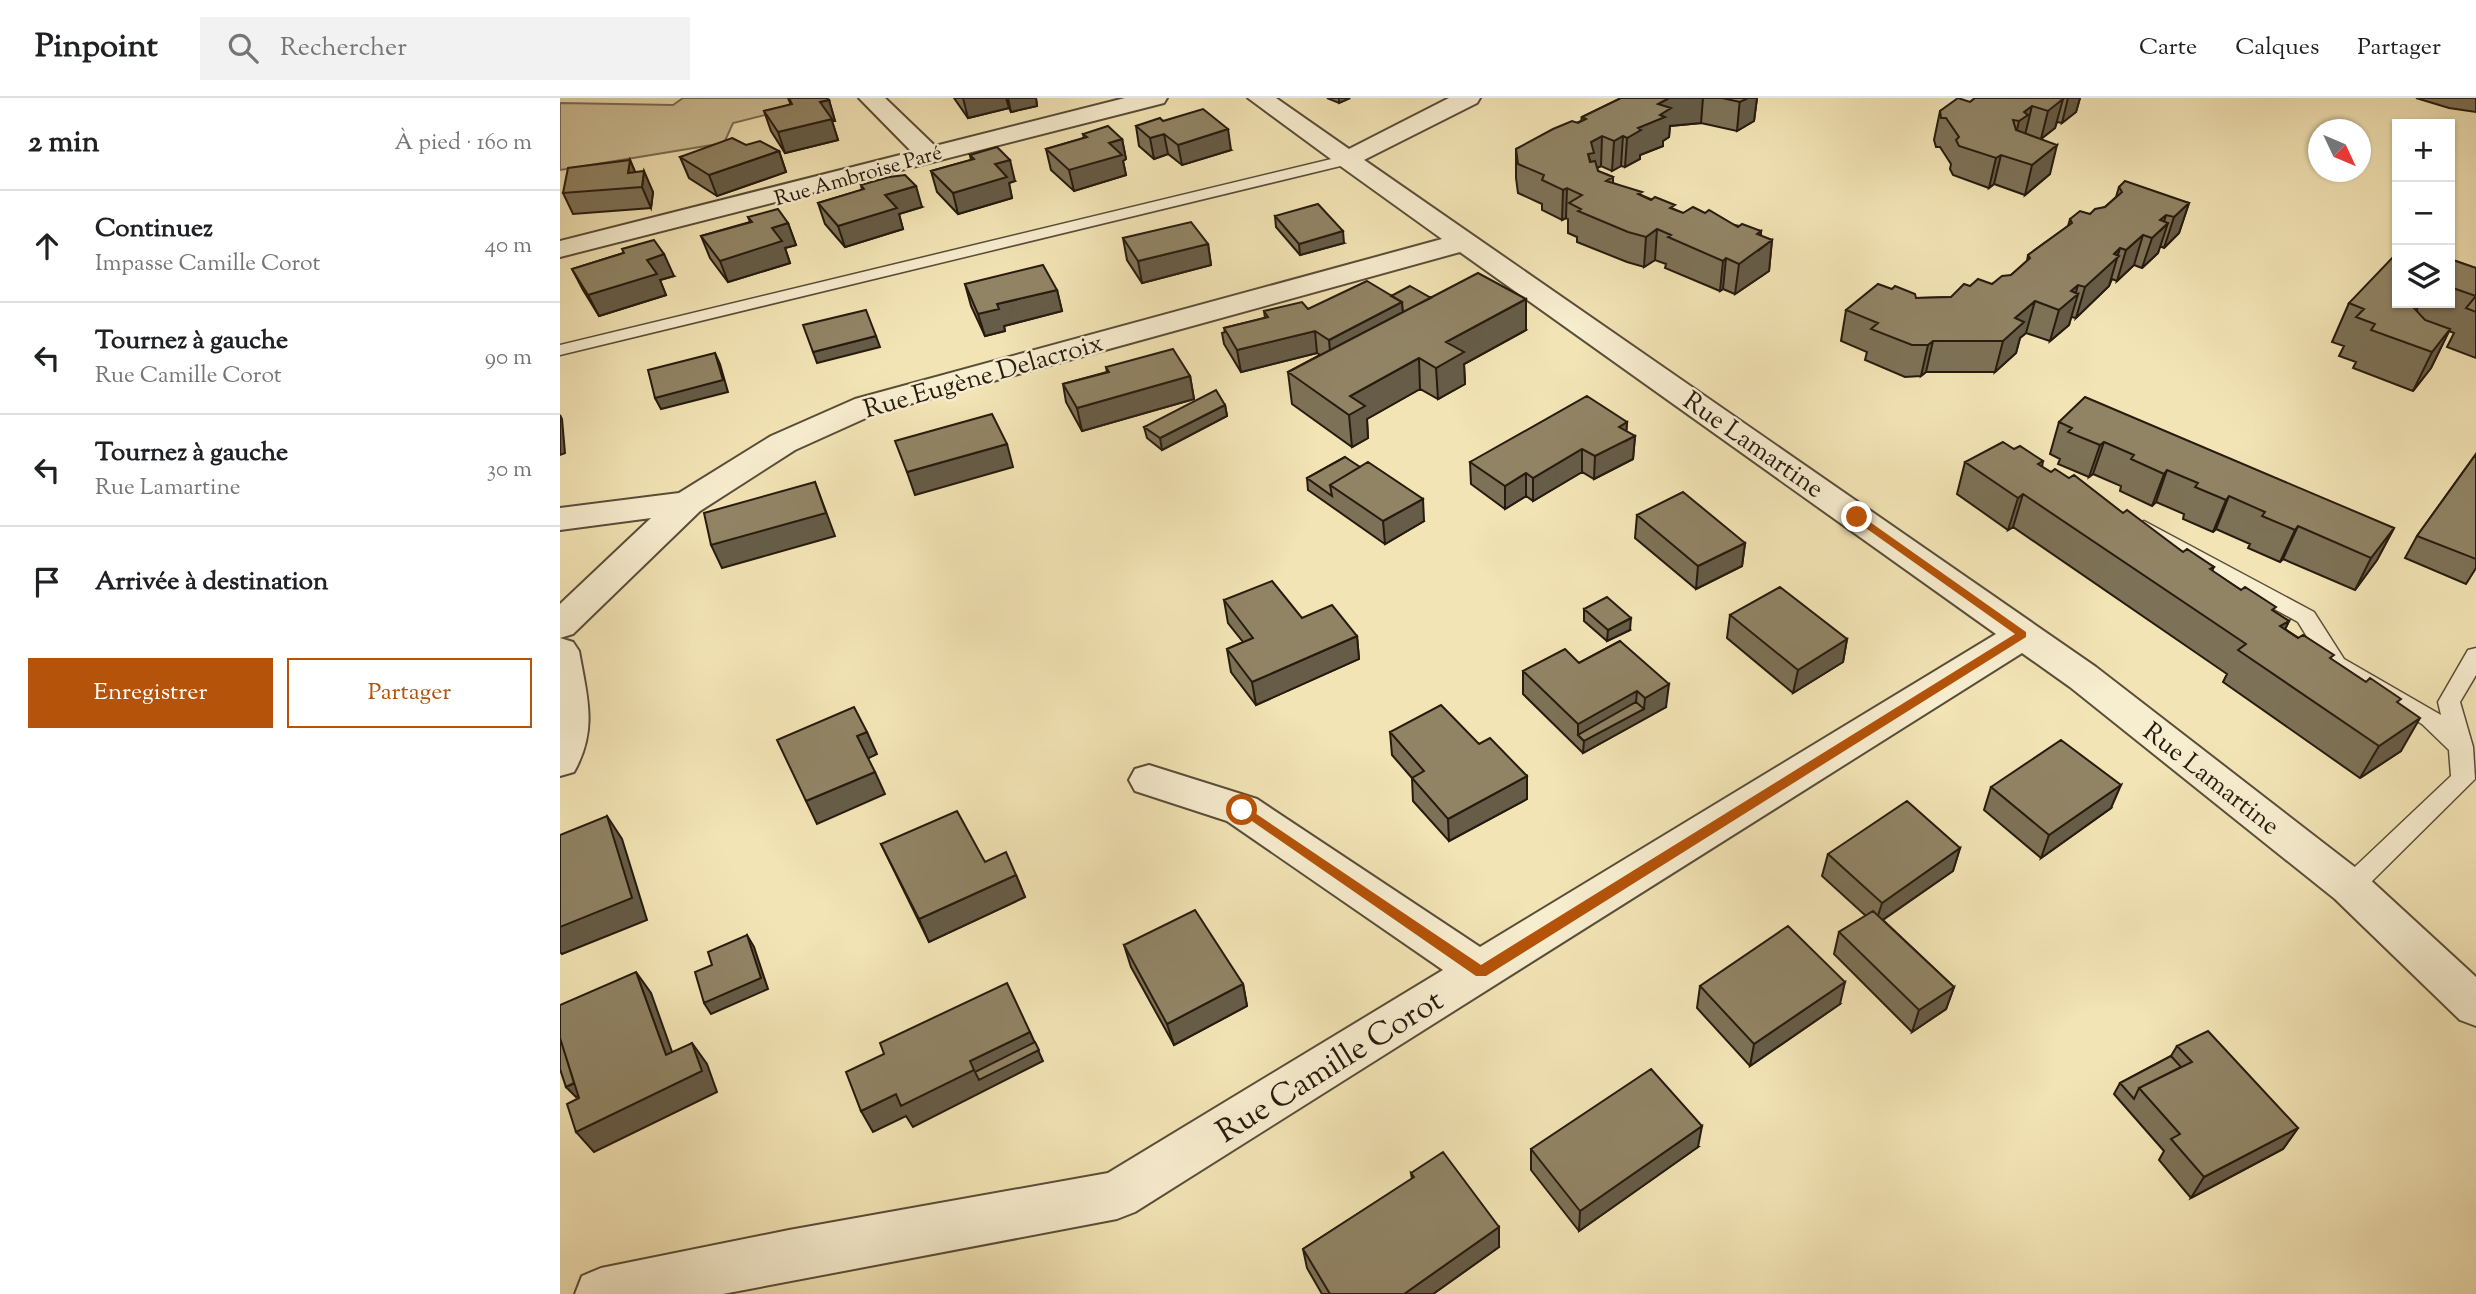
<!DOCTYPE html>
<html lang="fr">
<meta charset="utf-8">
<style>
body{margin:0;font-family:"Sorts Mill Goudy",serif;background:#f2f2f2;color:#202124}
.controls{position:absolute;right:21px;top:21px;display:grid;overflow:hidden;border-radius:0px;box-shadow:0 2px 5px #0004}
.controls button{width:63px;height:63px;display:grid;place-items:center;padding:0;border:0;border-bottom:2px solid #e0e0e0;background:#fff;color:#202124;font:35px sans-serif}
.compass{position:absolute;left:1748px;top:21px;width:63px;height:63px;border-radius:50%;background:#fff;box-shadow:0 2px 5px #0004;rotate:134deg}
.stop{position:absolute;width:21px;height:21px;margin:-16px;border:5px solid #b45309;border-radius:50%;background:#fff}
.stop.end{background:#b45309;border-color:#fff;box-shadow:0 2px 7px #0008}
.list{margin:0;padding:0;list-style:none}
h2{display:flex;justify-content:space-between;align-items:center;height:91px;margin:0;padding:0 28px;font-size:30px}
h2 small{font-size:23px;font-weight:400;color:#757577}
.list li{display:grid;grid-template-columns:46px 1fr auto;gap:21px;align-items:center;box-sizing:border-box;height:112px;padding:0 28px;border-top:2px solid #e0e0e0}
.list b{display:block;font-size:26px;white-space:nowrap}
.list p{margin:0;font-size:23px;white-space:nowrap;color:#757577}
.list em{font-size:23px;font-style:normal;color:#757577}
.actions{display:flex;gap:14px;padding:21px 28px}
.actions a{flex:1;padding:16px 0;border:2px solid #b45309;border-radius:0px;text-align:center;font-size:24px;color:#b45309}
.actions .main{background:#b45309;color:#fff}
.icon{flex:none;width:38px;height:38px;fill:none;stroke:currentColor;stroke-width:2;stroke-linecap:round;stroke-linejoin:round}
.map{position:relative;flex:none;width:1916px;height:1196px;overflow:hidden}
header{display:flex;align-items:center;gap:42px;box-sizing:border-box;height:98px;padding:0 35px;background:#fff;border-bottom:2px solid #e0e0e0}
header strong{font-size:33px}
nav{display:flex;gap:38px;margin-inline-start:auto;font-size:24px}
.search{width:490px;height:63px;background:#f2f2f2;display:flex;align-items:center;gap:18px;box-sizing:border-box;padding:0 24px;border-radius:0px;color:#757577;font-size:26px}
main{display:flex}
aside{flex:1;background:#fff}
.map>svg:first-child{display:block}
.green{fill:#d0c299;stroke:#7b6e54;stroke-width:2}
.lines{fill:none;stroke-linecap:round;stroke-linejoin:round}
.service-casing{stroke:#594d38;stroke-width:3}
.minor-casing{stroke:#594d38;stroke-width:4}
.tertiary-casing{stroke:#594d38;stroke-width:4}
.service{fill:#f7edcf;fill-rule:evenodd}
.minor{fill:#f7edcf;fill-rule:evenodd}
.tertiary{fill:#f7edcf;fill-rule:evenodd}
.wall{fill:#7d7257;stroke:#261b0e;stroke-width:2}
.shaded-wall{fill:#665c47;stroke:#261b0e;stroke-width:2}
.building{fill:#918465;stroke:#261b0e;stroke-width:2}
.route{fill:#b45309}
.labels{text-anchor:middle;stroke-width:5;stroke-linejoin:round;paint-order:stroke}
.far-street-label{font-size:21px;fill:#261b0e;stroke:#f7edcf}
.street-label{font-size:26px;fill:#261b0e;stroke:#f7edcf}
.near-street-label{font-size:32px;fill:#261b0e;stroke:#f7edcf}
</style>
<header>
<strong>Pinpoint</strong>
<div class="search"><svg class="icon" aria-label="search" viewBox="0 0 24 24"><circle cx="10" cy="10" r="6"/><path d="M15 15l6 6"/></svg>Rechercher</div>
<nav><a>Carte</a><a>Calques</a><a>Partager</a></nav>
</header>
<main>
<aside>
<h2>2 min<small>À pied · 160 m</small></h2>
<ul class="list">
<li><svg class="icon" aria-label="ahead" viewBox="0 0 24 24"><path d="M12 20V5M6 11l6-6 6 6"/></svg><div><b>Continuez</b><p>Impasse Camille Corot</p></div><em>40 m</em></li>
<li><svg class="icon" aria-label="left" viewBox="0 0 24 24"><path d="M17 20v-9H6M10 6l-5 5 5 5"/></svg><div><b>Tournez à gauche</b><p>Rue Camille Corot</p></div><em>90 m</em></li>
<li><svg class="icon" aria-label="left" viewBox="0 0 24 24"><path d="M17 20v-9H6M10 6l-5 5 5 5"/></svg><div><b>Tournez à gauche</b><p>Rue Lamartine</p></div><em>30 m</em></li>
<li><svg class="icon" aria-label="arrive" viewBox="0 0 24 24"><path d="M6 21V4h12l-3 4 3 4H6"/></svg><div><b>Arrivée à destination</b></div></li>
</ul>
<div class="actions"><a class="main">Enregistrer</a><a>Partager</a></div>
</aside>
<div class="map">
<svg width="1916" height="1196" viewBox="0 0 1916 1196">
<rect width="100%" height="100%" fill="#f3e4b5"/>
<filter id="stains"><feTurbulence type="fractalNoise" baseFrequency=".00286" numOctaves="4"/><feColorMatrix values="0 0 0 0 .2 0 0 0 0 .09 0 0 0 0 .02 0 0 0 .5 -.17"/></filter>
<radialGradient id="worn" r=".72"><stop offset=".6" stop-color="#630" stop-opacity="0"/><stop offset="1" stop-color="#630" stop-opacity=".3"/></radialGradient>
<!-- green -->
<path class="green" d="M123 0H256L257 4 173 25 164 45 0 72V5L113 7Z"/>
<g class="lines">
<!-- service casing -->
<g class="service-casing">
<path id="service" d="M788 57 793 59V65L0 257V247Z
M1584 423 1754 514 1784 561 1881 617 1878 604 1908 552 1916 550V577L1900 604 1913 649 1915 681 1799 796 1790 799 1781 796 1777 789 1781 782 1891 678 1889 652 1862 626 1768 573 1738 524 1577 435 1574 430Z"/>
</g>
<!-- minor casing -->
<g class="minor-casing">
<path id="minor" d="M299 0H325L375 48 565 0H607L604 5 0 159V143L352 54Z
M788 54 797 57 1536 569 1805 777 1916 879V928L1900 922 1775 801 1510 589 1462 555 575 1114 557 1121 163 1196H15L22 1178 41 1170 229 1132 548 1075 883 872 667 723 575 693 569 682 575 671 589 667 697 701 920 849 1436 536 900 154 317 315 235 352 140 413 13 536 0 540V506L91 420 0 432V410L119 395 211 338 295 301 882 141 779 67 775 62 779 57Z
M0 540 13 544 19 553C27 599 38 631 14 674L0 678Z"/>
</g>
<!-- tertiary casing -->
<g class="tertiary-casing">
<path id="tertiary" d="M688 0H716L789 51 889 0H920L917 5 788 70 779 67Z"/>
</g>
<!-- service -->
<use href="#service" class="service"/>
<!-- minor -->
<use href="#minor" class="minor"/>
<!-- tertiary -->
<use href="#tertiary" class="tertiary"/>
</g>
<!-- wall -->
<path class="wall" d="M228 0 269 2 275 23H272L278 42 225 55 211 33 204 13 231 7Z
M394 0H476L477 8 451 14 449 10 408 20Z
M767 0H790L779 5Z
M1061 0H1197L1194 23 1177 33 1141 25 1110 28 1109 39 1103 43V48L1080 57V61L1065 69 1061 68 1052 73 1041 68 1037 70 1038 73 1053 79V85L1123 115 1201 133V138L1212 142 1209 173 1175 196 1163 191 1160 193 1105 170 1106 166 1095 162 1084 169 1067 164 1017 144V139L1008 135V121L1006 120 1002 122 982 112V106L958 95 956 80V51L1021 23 1022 19Z
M1415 0H1520L1516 14 1502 25 1497 24 1495 30 1481 41 1490 76 1465 97 1434 86 1429 90 1393 77 1390 71 1391 66 1380 49H1376L1374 42 1380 13 1410 4Z
M1856 0H1916V14L1889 10Z
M603 23 671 52 622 67 608 56 594 61 579 48 576 28Z
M523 36 562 41 566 61 563 63 566 77 514 93 491 72 486 51 524 40Z
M186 47 219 53 226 74 157 98 129 80 120 59Z
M410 57 455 83 449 85 452 100 398 116 377 94 371 73 411 62Z
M70 62 75 74 93 94 91 110 13 116 3 95Z
M301 87 362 109 339 116 343 131 285 149 265 126 258 105 302 92Z
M1559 89 1629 105 1619 135 1604 150 1600 148 1598 155 1582 170 1574 167 1557 183 1552 181 1549 188 1516 220 1511 219 1509 227 1490 243 1466 235 1460 240 1456 255 1435 274H1366L1361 278 1345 279 1305 262 1307 254 1281 243 1286 212 1356 200 1391 199 1410 188 1432 186 1451 177 1467 163 1468 157 1508 128 1510 121 1530 116 1545 109 1556 99Z
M715 118 784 145 740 157 716 129Z
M188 119 228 125 236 147 225 150 230 165 168 184 150 160 141 138 190 124Z
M563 140 648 146 651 167 582 185 567 162Z
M63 155 114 178 100 182 106 197 39 218 23 192 12 171Z
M1890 161 1916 170V260L1887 249 1894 235 1889 233 1871 270 1853 293 1793 270 1796 264 1779 258 1784 248 1772 244 1789 205H1890Z
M405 186 497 192 502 213 444 228 445 233 425 238 411 208Z
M831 198 871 200 966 232 904 266 905 286 878 301 860 291 807 321 808 340 792 349 732 306 728 274 760 257 757 255 681 274 664 246 662 235 665 234 664 230 705 220 704 213 748 211Z
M546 269 630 278 634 301 522 333 506 304 503 286 547 274Z
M665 307 667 318 602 352 587 340 584 329Z
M1067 324 1066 333 1075 338 1073 361 1034 381 1022 374 973 403 966 398 945 411 911 386 910 364Z
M1499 324 1834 430 1817 462 1795 492 1723 461 1720 464 1688 450 1690 446 1656 431 1653 434 1623 421 1624 416 1596 404 1592 408 1560 393 1561 388 1533 376 1529 379 1498 366 1500 361 1490 356Z
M1454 351 1483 363 1482 369 1563 415 1623 454 1654 469 1652 473 1729 523 1725 531 1838 605 1841 653 1800 680 1663 584 1667 576 1453 429 1448 432 1397 396 1405 364Z
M1916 356V470L1906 486 1845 460 1857 438Z
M785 359 864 423 825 446 748 392 747 380Z
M1077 417 1185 445 1182 468 1136 491 1075 440Z
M664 502 797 538 799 561 696 607 671 574 667 551 683 544 668 525Z
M1024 511 1070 532 1047 543 1024 523Z
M1170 517 1287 541 1283 564 1233 595 1167 540Z
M1060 543 1106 609 1023 655 963 596V573L1019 565Z
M830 634 919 646 967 678V701L889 743 853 703 852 680 832 657Z
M1431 689 1551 710 1481 760 1424 712Z
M321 746 425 764 456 777 465 799 369 844Z
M1400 750 1393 773 1323 822 1394 889 1386 911 1352 934 1274 856 1279 834 1306 818 1262 778 1268 756Z
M564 847 683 886 687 908 614 947 571 869Z
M1140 888 1280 906 1190 968 1137 910Z
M1617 948 1738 1030 1723 1051 1631 1100 1599 1062 1604 1053 1554 996 1560 985 1611 958Z
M1138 1049 1019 1133 971 1072V1051Z
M851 1075 939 1149 873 1196H762L747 1170 743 1151 852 1081Z"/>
<!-- shaded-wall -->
<path class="shaded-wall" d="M403 0H446L449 10 408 20Z
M448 0H476L477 8 451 14Z
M779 0H790L779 5Z
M1109 0H1143L1141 25 1110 28 1109 39 1103 43V48L1080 57V61L1065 69 1067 40 1078 30 1098 6Z
M1180 0H1197L1194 23 1177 33Z
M1497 0H1502V2L1503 1 1495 30 1481 41 1488 13Z
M1508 0H1520L1516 14 1502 25Z
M269 2 275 23H272L278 42 225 55 218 34 260 4Z
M1472 8 1465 37 1452 52 1459 23 1464 14Z
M668 31 671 52 622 67 618 47Z
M604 36 608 56 594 61 590 40Z
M1042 38 1041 68 1033 72 1028 56 1031 44Z
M1063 38 1061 68 1052 73 1054 43Z
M562 41 566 61 563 63 566 77 514 93 509 72 549 45Z
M1497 47 1490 76 1465 97 1472 67Z
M219 53 226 74 157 98 149 77Z
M1441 57 1434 86 1429 90 1436 60Z
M70 62 79 83 68 75Z
M450 62 455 83 449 85 452 100 398 116 393 95 435 66Z
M84 73 93 94 91 110 82 89Z
M356 88 362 109 339 116 343 131 285 149 278 128 325 97Z
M1007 90 1006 120 1002 122 1003 92Z
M1629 105 1619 135 1604 150 1614 119Z
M1606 117 1602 131 1608 125 1598 155 1582 170 1592 140 1600 122Z
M228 125 236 147 225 150 230 165 168 184 160 163 212 130Z
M1097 131 1095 162 1084 169 1086 139Z
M783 133 784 145 740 157 739 146Z
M1201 133 1199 152 1212 142 1209 173 1175 196 1179 166 1197 136Z
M1583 137 1574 167 1557 183 1566 152Z
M648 146 651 167 582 185 578 163Z
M1560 150 1549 188 1516 220 1525 189Z
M104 156 114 178 100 182 106 197 39 218 28 197 87 162Z
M1166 160 1163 191 1160 193 1163 163Z
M1518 187 1515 198 1518 196 1509 227 1490 243 1499 212 1511 193Z
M497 192 502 213 444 228 445 233 425 238 418 216 437 206Z
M966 201V232L904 266 905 286 878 301 876 270 886 244Z
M1475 203 1466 235 1460 240 1456 255 1435 274 1443 243 1455 220Z
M842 204 844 226 771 264 769 242Z
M1854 205H1860L1849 228 1852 208Z
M1890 231 1871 270 1853 293 1872 254Z
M755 233 757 255 681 274 677 252Z
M316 238 320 249 257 265 253 254Z
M1373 243 1366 274 1361 278 1368 247Z
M155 255 160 266 168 294 101 311 95 300Z
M859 260 860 291 807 321 808 340 792 349 789 317 790 298Z
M630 278 634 301 522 333 517 310Z
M665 307 667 318 602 352 600 340Z
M0 317 2 321 5 355 0 357Z
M1067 324 1066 343 1075 338 1073 361 1034 381 1035 358 1059 329Z
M1544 344 1533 376 1529 379 1540 347Z
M447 346 453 369 355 397 347 374Z
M1022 351V374L973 403V380Z
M1607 372 1596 404 1592 408 1604 376Z
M966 375V398L945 411V388Z
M255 384 275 438 162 470 151 447Z
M1463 396 1453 429 1448 432 1458 400Z
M1669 398 1656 431 1653 434 1666 402Z
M863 401 864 423 825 446 823 423Z
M1738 428 1723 461 1720 464 1735 432Z
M1834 430 1817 462 1795 492 1811 460Z
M1185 445 1182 468 1136 491 1138 468Z
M1071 520 1070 532 1047 543 1048 532Z
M1729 523 1714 555 1720 528Z
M797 538 799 561 696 607 692 584Z
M1287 541 1283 564 1233 595 1238 572Z
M1109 586 1106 609 1023 655 1024 643 1018 637V626L1077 593 1075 615 1084 611 1085 600Z
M1860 620 1841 653 1800 680 1819 648Z
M307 634 317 656 307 661 297 638Z
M315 674 325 696 257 726 246 703Z
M967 678V701L889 743 888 721Z
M1561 687 1551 710 1481 760 1489 737Z
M47 718 62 741 87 822 2 856 0 854V829Z
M1400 750 1393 773 1315 827 1322 805Z
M456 777 465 799 369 844 359 821Z
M187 837 194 849 208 891 151 916 144 905Z
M76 874 91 895 121 979 106 957Z
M1285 884 1280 906 1190 968 1194 946Z
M683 886 687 908 614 947 607 926Z
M1394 889 1386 911 1352 934 1359 912Z
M470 934 483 963 353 1029 346 1018 313 1034 301 1013 336 996 410 963Z
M132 945 147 966 157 994 34 1054 16 1034Z
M19 983 28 994 16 999 6 989Z
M1142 1028 1138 1049 1019 1133 1020 1113Z
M1738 1030 1723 1051 1631 1100 1644 1079Z
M939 1129V1149L873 1196H844Z"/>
<!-- building -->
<path class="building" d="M229 0H267L269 2 260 4 272 21 218 34 204 13 232 6Z
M1061 0H1109L1098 6 1111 10 1100 17 1105 19 1078 30 1081 32 1067 40 1063 38 1054 43 1042 38 1031 44 1034 55 1028 56 1030 64 1035 63 1038 73 1053 79 1046 83 1082 94 1078 96 1091 102 1095 99 1115 107 1110 110 1123 115 1133 109 1145 115 1149 112 1178 129 1182 126 1201 133 1197 136 1212 142 1179 166 1166 160 1163 163 1108 139 1111 137 1097 131 1086 139 1068 134 1018 113 1021 111 1009 105 1022 97 1007 90 1003 92 982 82 984 77 958 66 956 51 993 31 1012 23 1018 25 1026 21 1022 19Z
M1162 0H1188L1180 4Z
M1398 0 1410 4 1415 0H1499L1503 1 1488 13 1472 8 1464 14 1468 17 1459 23 1453 22 1456 32 1497 47 1472 67 1441 57 1436 60 1399 48 1396 42 1399 39 1386 20H1381L1380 13Z
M643 11 668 31 618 47 604 36 590 40 576 28 600 20 603 23Z
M548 28 562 41 549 45 562 57 509 72 486 51 527 39 523 36Z
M172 40 186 47 200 43 219 53 149 77 120 59Z
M437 49 450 62 435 66 447 79 393 95 371 73 414 61 410 57Z
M70 62 68 75 84 73 82 89 3 95 8 70Z
M345 77 356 88 325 97 337 110 278 128 258 105 304 91 301 87 329 79Z
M1565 83 1629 105 1614 119 1606 117 1600 122 1608 125 1592 140 1583 137 1566 152 1560 150 1554 156 1559 158 1525 189 1518 187 1511 193 1518 196 1499 212 1475 203 1455 220 1464 224 1443 243H1373L1368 247H1352L1311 231 1318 225 1286 212 1318 186 1332 191 1335 188 1355 196 1356 200 1391 199 1404 186 1410 188 1418 181 1432 186 1442 178 1451 177 1470 160 1468 157 1512 125 1510 121 1520 113 1530 116 1535 111 1545 109 1562 94 1559 89Z
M758 106 783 133 739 146 715 118Z
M218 111 228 125 212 130 222 143 160 163 141 138 192 124 188 119Z
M631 124 648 146 578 163 563 140Z
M94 142 104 156 87 162 97 176 28 197 12 171 64 155 62 151Z
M1833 159 1837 160V205H1854L1852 208 1865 222 1890 231 1872 254 1811 232 1815 226 1796 219 1804 211 1789 205Z
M1890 161 1916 170V214L1906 210 1916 198 1890 189Z
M483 167 497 192 437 206 439 211 418 216 405 186Z
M918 175 966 201 886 244 904 254 876 270 859 260 790 298 805 308 789 317 728 274Z
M807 183 842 204 769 242 755 233 677 252 664 230 708 219 704 213 742 204 748 211Z
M850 188 871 200 843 214 842 204 831 198Z
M306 212 316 238 253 254 243 227Z
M613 251 630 278 517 310 503 286 549 274 546 269Z
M155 255 163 282 95 300 88 272Z
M656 292 665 307 600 340 584 329Z
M1027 298 1067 324 1059 329 1075 338 1035 358 1022 351 973 380 966 375 945 388 910 364Z
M1525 299 1834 430 1811 460 1738 428 1735 432 1702 418 1705 414 1669 398 1666 402 1635 389 1638 385 1607 372 1604 376 1571 361 1574 357 1544 344 1540 347 1508 334 1512 330 1499 324Z
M432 316 447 346 347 374 335 343Z
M1443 344 1454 351 1460 348 1483 363 1478 366 1491 374 1495 371 1509 380 1514 377 1563 415 1567 412 1623 454 1627 451 1654 469 1650 471 1681 492 1685 489 1716 509 1712 512 1729 523 1720 528 1738 540 1743 537 1774 557 1770 560 1806 584 1810 580 1841 601 1837 604 1860 620 1819 648 1678 552 1686 546 1463 396 1458 400 1405 364Z
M1916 356V461L1857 438Z
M785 359 800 369 770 387 772 398 747 380Z
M808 364 863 401 823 423 770 387Z
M255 384 266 415 151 447 144 415Z
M1123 394 1185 445 1138 468 1077 417Z
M712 483 742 520 772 507 797 538 692 584 667 551 693 540 664 502Z
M1220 489 1287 541 1238 572 1170 517Z
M1047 499 1071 520 1048 532 1024 511Z
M1060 543 1109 586 1085 600 1077 593 1018 626 963 573 1005 551 1019 565Z
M1076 604 1084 611 1024 643 1018 637Z
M881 607 919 646 930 640 967 678 888 721 852 680 864 673 830 634Z
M294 609 307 634 297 638 315 674 246 703 217 642Z
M1501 642 1561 687 1489 737 1431 689Z
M1347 703 1400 750 1322 805 1268 756Z
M397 713 425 764 446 754 456 777 359 821 321 746Z
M47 718 72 800 0 829V737Z
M635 812 683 886 607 926 564 847Z
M1313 813 1394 889 1359 912 1279 834Z
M1228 828 1285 884 1194 946 1140 888Z
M187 837 201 880 144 905 135 874 152 867 148 854Z
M76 874 106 957 132 945 142 973 16 1034 7 1006 19 1000 0 940V907Z
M447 885 470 934 410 963 414 972 341 1008 336 996 301 1013 286 974 324 956 320 945Z
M1648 933 1738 1030 1644 1079 1611 1041 1620 1036 1579 990 1632 964 1617 948Z
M0 940 14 985 6 989 0 971Z
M475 944 479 952 419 982 415 974Z
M1611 958 1621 969 1579 990 1574 1001 1560 985Z
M1091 971 1142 1028 1020 1113 971 1051Z
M883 1054 939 1129 844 1196H770L743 1151 854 1079 851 1075Z"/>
<!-- route -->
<path class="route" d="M1293 417H1300L1466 534V539L926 878H916L676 712 682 707 686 709 921 867 1455 536 1293 421Z"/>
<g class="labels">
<!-- far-street labels -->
<g class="far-street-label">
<text transform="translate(298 77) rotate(-16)" y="7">Rue Ambroise Paré</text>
</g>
<!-- street labels -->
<g class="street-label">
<text transform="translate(423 277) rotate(-16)" y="9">Rue Eugène Delacroix</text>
<text transform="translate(1194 346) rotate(35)" y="9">Rue Lamartine</text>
<text transform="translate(1652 680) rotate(38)" y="9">Rue Lamartine</text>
</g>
<!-- near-street labels -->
<g class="near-street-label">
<text transform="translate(769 967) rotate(-32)" y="11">Rue Camille Corot</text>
</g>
</g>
<rect width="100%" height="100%" filter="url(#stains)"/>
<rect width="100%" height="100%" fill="url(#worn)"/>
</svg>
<div class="controls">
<button>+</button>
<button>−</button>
<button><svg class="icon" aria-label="layers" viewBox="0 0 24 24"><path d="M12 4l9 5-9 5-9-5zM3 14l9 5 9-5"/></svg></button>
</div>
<svg class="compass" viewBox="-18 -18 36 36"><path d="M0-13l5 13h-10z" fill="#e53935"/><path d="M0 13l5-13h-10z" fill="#757577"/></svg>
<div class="stop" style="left:682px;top:712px"></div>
<div class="stop end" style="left:1297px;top:419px"></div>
</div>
</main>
